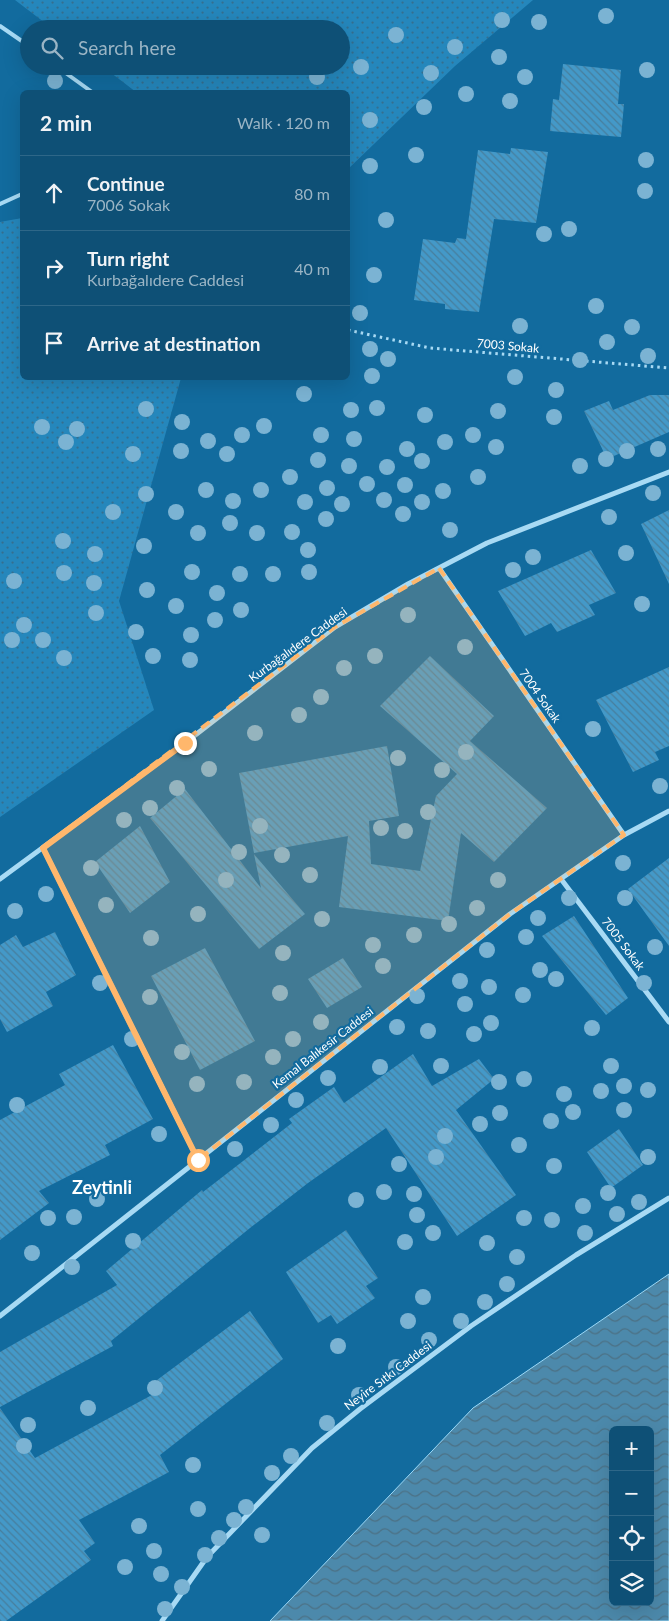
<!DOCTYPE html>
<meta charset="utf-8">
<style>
body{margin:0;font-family:Lato,sans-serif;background:#1c5a7e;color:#f1f3f6}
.controls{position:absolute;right:15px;bottom:15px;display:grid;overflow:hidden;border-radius:8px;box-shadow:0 5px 20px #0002}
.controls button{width:45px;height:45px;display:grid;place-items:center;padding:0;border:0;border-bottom:1px solid #2e6788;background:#0e5076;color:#f1f3f6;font:25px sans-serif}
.stop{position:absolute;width:15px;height:15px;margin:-11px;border:4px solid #ffb76c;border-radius:50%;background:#fff}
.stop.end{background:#ffb76c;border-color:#fff;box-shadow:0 1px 5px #0008}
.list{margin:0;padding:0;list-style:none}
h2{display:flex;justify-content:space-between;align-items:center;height:65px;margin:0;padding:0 20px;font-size:21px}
h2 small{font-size:16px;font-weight:400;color:#9bb5c5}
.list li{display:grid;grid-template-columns:32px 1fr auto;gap:15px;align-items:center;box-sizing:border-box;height:75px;padding:0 20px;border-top:1px solid #2e6788}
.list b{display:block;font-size:19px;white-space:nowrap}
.list p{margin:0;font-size:16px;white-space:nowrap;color:#9bb5c5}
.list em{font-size:16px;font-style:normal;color:#9bb5c5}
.icon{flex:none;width:28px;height:28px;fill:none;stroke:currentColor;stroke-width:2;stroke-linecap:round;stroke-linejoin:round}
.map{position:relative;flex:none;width:669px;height:1621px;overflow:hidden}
.search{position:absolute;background:#0e5076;box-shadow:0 5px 20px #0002;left:20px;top:20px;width:330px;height:55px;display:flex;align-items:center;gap:12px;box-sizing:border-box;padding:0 18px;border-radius:28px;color:#9bb5c5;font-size:19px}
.panel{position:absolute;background:#0e5076;box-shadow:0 5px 20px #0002;left:20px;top:90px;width:330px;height:290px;border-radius:8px}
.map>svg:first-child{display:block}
.grass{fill:url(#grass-dots)}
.water{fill:url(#water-waves);stroke:#9ad8f7;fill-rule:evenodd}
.building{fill:url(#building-back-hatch)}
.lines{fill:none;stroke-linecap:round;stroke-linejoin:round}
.path{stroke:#a8daf4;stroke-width:3;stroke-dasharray:2.5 4;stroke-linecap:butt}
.lane{stroke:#a8daf4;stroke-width:4}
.street{stroke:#a8daf4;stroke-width:5}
.tree{fill:#7bb3d3}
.route{stroke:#ffb76c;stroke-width:6}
.marked{fill:#ffb76c;fill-opacity:0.2;stroke:#ffb76c;stroke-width:4;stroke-dasharray:10 6;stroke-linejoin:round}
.labels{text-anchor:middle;stroke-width:4.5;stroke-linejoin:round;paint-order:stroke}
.street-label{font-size:12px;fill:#fff;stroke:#126b9e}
.district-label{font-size:18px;font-weight:bold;fill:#fff;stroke:#126b9e}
</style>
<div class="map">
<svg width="669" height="1621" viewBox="0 0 669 1621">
<defs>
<pattern id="grass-dots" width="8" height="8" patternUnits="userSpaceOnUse" patternTransform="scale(1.25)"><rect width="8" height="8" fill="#2587bc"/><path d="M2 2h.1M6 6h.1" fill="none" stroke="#356f8f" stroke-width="1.8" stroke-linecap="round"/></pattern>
<pattern id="water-waves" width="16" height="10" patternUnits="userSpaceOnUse" patternTransform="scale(1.25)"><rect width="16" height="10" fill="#4c89ab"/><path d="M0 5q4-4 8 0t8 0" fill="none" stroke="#4c7185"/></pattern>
<pattern id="building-back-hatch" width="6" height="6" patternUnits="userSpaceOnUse" patternTransform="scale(1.25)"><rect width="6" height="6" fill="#4499c8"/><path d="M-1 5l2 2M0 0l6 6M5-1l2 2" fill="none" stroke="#477e9d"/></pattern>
</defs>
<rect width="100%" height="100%" fill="#126b9e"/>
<!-- grass -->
<path class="grass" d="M15 0H533L455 66 348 169V92H136L102 66H341V29H53Z
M22 218V378H181L119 601 154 710 0 817V222Z"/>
<!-- water -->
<path class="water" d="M669 1274V1621H270L473 1408ZM613 1430H650V1602H613Z"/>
<!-- building -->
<path class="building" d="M563 64 621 70 618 104H624L621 137 550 131 553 99 559 100Z
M511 148 548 152 536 223 494 219 479 312 445 309V304L414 300 423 239 455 243 457 238 466 239 478 150 510 154Z
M650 395H669V432L607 459 584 411 609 401 613 410Z
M669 510V584L641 524Z
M591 550 616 593 589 605 595 615 557 632 551 623 525 636 498 591Z
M430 656 494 716 470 741 547 808 494 862 461 833 448 921 339 907 348 836 254 853 239 773 387 746 399 816 369 821 371 864 420 871 436 796 457 774 380 706Z
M669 667V746L655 752 659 760 633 772 596 700Z
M185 789 261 888 254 854 305 914 259 949 150 818Z
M140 826 170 882 130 913 95 862Z
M669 858V946L628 889Z
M574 916 628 998 606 1015 542 936Z
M55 932 76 975 46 992 53 1006 7 1032 0 1019V945L16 935 23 947Z
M205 948 255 1041 200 1070 151 976Z
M343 958 362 987 327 1008 308 979Z
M113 1045 153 1119 105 1145 110 1155 39 1191 49 1203 0 1240V1120L65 1085 59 1074Z
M413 1054 432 1086 479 1059 494 1079 456 1110 516 1195 457 1236 386 1128 308 1183 250 1228 111 1341 113 1346 0 1407V1352L117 1285 106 1271 202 1190 203 1192 292 1123 289 1119 334 1087 344 1103Z
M619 1129 643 1165 611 1188 587 1152Z
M346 1230 378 1278 366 1286 375 1298 337 1324 331 1315 318 1323 286 1272Z
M250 1311 283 1359 160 1455 169 1472 79 1520 95 1543 84 1551 91 1560 6 1621H0V1408L35 1458 163 1389 157 1380Z"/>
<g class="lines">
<!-- path -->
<path class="path" d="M348 330 430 348 669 368"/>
<!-- lane -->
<path class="lane" d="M0 26 29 46
M56 66 92 92
M0 204 22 194"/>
<!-- street -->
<path class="street" d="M439 568 624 835
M43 848 198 1160
M0 879 185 743 335 627 408 584 487 543 669 472
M561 879 669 1022
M0 1316 510 914 624 835 669 811
M162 1621 207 1557 312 1448 360 1409 471 1326 576 1255 669 1198"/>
</g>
<!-- trees -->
<g class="tree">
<circle cx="606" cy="16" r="8"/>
<circle cx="502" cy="20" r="8"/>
<circle cx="539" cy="22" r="8"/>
<circle cx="396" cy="35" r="8"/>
<circle cx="455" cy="47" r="8"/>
<circle cx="499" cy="57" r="8"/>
<circle cx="361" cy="67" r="8"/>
<circle cx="647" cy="70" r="8"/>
<circle cx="431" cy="73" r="8"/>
<circle cx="317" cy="77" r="8"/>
<circle cx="525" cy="77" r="8"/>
<circle cx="55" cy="81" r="8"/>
<circle cx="466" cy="94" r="8"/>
<circle cx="510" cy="101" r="8"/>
<circle cx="424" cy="107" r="8"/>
<circle cx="370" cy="120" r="8"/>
<circle cx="416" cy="155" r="8"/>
<circle cx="646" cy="160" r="8"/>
<circle cx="370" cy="166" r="8"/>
<circle cx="645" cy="191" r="8"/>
<circle cx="386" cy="220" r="8"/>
<circle cx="569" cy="229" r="8"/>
<circle cx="544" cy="234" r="8"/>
<circle cx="374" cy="275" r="8"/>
<circle cx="596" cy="306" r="8"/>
<circle cx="360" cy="313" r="8"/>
<circle cx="520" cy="326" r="8"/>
<circle cx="632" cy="327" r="8"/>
<circle cx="607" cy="342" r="8"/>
<circle cx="370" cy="349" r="8"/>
<circle cx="648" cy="356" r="8"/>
<circle cx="388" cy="359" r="8"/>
<circle cx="580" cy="360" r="8"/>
<circle cx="372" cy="376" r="8"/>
<circle cx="515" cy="377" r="8"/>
<circle cx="556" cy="390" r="8"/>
<circle cx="304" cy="394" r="8"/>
<circle cx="377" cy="408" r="8"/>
<circle cx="146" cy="409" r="8"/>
<circle cx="351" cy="410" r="8"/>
<circle cx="498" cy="411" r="8"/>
<circle cx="425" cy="415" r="8"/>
<circle cx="554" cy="417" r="8"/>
<circle cx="182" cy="422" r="8"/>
<circle cx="264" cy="426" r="8"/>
<circle cx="42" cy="427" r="8"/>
<circle cx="77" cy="429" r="8"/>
<circle cx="242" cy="435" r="8"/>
<circle cx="321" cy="435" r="8"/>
<circle cx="473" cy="435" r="8"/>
<circle cx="354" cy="439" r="8"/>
<circle cx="208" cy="441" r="8"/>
<circle cx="66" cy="442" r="8"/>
<circle cx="445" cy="442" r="8"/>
<circle cx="496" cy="447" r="8"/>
<circle cx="407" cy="449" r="8"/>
<circle cx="658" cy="449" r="8"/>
<circle cx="181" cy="451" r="8"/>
<circle cx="627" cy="451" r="8"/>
<circle cx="133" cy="454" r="8"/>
<circle cx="227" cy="454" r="8"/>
<circle cx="606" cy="459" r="8"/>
<circle cx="318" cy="460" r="8"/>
<circle cx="422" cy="461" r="8"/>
<circle cx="349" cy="466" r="8"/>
<circle cx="580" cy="466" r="8"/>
<circle cx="387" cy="467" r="8"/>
<circle cx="290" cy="477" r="8"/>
<circle cx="478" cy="477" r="8"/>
<circle cx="367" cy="484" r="8"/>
<circle cx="405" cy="485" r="8"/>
<circle cx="327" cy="488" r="8"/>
<circle cx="206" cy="490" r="8"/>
<circle cx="261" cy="490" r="8"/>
<circle cx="443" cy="491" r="8"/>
<circle cx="653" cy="493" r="8"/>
<circle cx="146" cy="494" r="8"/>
<circle cx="384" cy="500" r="8"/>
<circle cx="233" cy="501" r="8"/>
<circle cx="305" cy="502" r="8"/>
<circle cx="422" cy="502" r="8"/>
<circle cx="342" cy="504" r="8"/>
<circle cx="113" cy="512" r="8"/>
<circle cx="176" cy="512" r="8"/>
<circle cx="403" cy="514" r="8"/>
<circle cx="609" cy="517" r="8"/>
<circle cx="326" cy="519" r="8"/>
<circle cx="230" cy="523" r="8"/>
<circle cx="450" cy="530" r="8"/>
<circle cx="292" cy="532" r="8"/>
<circle cx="198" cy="533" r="8"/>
<circle cx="257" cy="533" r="8"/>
<circle cx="63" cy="541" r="8"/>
<circle cx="144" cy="546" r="8"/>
<circle cx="308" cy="550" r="8"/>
<circle cx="626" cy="553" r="8"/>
<circle cx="95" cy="554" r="8"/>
<circle cx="533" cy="557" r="8"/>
<circle cx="513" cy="570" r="8"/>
<circle cx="192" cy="572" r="8"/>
<circle cx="309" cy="572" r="8"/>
<circle cx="64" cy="573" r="8"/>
<circle cx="240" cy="574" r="8"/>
<circle cx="273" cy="574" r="8"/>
<circle cx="14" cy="581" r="8"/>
<circle cx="94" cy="583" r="8"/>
<circle cx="147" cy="590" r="8"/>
<circle cx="217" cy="593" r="8"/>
<circle cx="642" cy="604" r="8"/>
<circle cx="176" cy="606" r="8"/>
<circle cx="241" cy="610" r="8"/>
<circle cx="96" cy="613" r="8"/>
<circle cx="408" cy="615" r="8"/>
<circle cx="215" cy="620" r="8"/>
<circle cx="24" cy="625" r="8"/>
<circle cx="136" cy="632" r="8"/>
<circle cx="191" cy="635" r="8"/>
<circle cx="12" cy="640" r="8"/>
<circle cx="43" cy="640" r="8"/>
<circle cx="465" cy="647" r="8"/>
<circle cx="153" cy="656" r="8"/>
<circle cx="375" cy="656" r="8"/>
<circle cx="64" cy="658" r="8"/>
<circle cx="190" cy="660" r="8"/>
<circle cx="344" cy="668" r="8"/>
<circle cx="321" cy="697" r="8"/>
<circle cx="299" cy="715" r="8"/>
<circle cx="593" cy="729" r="8"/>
<circle cx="255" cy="733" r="8"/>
<circle cx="466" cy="752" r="8"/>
<circle cx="398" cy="758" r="8"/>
<circle cx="209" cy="769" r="8"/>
<circle cx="442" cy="770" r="8"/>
<circle cx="660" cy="786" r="8"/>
<circle cx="177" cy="788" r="8"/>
<circle cx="150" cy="808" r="8"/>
<circle cx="428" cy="812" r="8"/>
<circle cx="124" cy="820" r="8"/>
<circle cx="260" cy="826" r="8"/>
<circle cx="381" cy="828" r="8"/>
<circle cx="405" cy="831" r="8"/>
<circle cx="239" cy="852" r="8"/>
<circle cx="282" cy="855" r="8"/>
<circle cx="623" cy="863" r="8"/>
<circle cx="91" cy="868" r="8"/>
<circle cx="310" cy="875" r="8"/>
<circle cx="226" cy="880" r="8"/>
<circle cx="498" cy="880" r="8"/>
<circle cx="46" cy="894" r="8"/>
<circle cx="569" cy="898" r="8"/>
<circle cx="625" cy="898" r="8"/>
<circle cx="106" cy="905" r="8"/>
<circle cx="477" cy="908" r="8"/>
<circle cx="15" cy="911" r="8"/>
<circle cx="198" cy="914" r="8"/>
<circle cx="538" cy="918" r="8"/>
<circle cx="322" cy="919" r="8"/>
<circle cx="449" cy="924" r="8"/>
<circle cx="414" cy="935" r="8"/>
<circle cx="526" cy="937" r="8"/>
<circle cx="151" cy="938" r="8"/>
<circle cx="373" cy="945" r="8"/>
<circle cx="655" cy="947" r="8"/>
<circle cx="487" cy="950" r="8"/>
<circle cx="283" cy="953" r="8"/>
<circle cx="383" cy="966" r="8"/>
<circle cx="540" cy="970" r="8"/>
<circle cx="556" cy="979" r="8"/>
<circle cx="460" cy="981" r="8"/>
<circle cx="100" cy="983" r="8"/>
<circle cx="644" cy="983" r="8"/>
<circle cx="489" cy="987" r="8"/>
<circle cx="280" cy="993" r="8"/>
<circle cx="523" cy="995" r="8"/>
<circle cx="417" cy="996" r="8"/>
<circle cx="150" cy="997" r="8"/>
<circle cx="465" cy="1004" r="8"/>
<circle cx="321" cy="1022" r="8"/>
<circle cx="491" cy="1023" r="8"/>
<circle cx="397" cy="1027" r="8"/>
<circle cx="592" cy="1028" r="8"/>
<circle cx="428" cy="1031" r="8"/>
<circle cx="474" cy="1034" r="8"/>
<circle cx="132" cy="1039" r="8"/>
<circle cx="293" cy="1039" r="8"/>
<circle cx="182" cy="1052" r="8"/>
<circle cx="273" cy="1057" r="8"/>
<circle cx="441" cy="1066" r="8"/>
<circle cx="611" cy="1066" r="8"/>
<circle cx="380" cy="1067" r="8"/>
<circle cx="328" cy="1078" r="8"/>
<circle cx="524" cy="1079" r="8"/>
<circle cx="244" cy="1082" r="8"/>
<circle cx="499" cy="1082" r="8"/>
<circle cx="197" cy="1084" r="8"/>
<circle cx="624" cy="1086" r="8"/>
<circle cx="648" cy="1090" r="8"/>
<circle cx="601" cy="1091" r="8"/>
<circle cx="564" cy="1094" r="8"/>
<circle cx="296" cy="1100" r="8"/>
<circle cx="17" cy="1105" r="8"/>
<circle cx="624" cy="1110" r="8"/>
<circle cx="573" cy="1112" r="8"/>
<circle cx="500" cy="1113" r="8"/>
<circle cx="551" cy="1121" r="8"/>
<circle cx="480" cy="1124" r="8"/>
<circle cx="271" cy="1125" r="8"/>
<circle cx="159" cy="1134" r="8"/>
<circle cx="445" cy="1136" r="8"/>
<circle cx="519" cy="1145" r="8"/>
<circle cx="235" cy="1149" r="8"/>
<circle cx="436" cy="1157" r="8"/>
<circle cx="648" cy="1157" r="8"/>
<circle cx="399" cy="1164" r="8"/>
<circle cx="554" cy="1166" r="8"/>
<circle cx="384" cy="1192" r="8"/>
<circle cx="608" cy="1193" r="8"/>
<circle cx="414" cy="1194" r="8"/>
<circle cx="97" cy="1199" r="8"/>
<circle cx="356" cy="1200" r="8"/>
<circle cx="639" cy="1202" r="8"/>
<circle cx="583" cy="1206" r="8"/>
<circle cx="617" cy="1214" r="8"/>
<circle cx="417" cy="1215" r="8"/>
<circle cx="74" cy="1217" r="8"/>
<circle cx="48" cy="1218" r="8"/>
<circle cx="524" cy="1218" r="8"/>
<circle cx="552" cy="1220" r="8"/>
<circle cx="433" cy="1233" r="8"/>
<circle cx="585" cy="1233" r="8"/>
<circle cx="133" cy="1241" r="8"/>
<circle cx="405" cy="1242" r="8"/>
<circle cx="487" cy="1243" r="8"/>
<circle cx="32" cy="1253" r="8"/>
<circle cx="517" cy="1257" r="8"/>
<circle cx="72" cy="1267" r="8"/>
<circle cx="507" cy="1284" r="8"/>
<circle cx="423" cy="1297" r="8"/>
<circle cx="485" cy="1302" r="8"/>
<circle cx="408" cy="1321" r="8"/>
<circle cx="461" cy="1321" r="8"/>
<circle cx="429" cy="1340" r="8"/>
<circle cx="338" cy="1346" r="8"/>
<circle cx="396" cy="1367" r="8"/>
<circle cx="155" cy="1388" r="8"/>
<circle cx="359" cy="1395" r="8"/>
<circle cx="88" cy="1408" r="8"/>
<circle cx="327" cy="1423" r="8"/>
<circle cx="28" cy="1425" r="8"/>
<circle cx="24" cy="1446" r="8"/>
<circle cx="291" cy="1456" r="8"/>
<circle cx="193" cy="1465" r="8"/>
<circle cx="272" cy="1473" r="8"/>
<circle cx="246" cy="1507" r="8"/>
<circle cx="198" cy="1509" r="8"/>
<circle cx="234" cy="1520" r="8"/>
<circle cx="139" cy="1526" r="8"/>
<circle cx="262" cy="1535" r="8"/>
<circle cx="219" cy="1538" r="8"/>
<circle cx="154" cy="1551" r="8"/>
<circle cx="205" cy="1555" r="8"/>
<circle cx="125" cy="1567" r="8"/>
<circle cx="161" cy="1574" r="8"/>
<circle cx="182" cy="1587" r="8"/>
<circle cx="165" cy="1609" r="8"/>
</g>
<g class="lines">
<!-- route -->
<path class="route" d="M185 743 43 848 198 1160"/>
</g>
<!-- marked area -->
<path class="marked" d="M439 568 624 835 510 914 198 1160 43 848 335 627Z"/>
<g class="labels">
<!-- street labels -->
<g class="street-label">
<text transform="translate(508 346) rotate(5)" y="4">7003 Sokak</text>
<text transform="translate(298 645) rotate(-36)" y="4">Kurbağalıdere Caddesi</text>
<text transform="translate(540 696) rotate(55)" y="4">7004 Sokak</text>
<text transform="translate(623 944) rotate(53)" y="4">7005 Sokak</text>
<text transform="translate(323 1048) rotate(-38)" y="4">Kemal Balıkesir Caddesi</text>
<text transform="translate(388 1376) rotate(-37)" y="4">Neyire Sıtkı Caddesi</text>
</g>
<!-- district labels -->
<g class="district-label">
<text x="102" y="1194">Zeytinli</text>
</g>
</g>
</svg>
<div class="controls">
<button>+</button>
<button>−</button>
<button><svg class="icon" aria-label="locate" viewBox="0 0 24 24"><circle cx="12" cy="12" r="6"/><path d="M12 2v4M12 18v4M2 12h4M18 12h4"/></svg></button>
<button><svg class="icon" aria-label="layers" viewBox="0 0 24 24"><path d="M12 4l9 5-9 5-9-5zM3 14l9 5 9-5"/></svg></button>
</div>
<div class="stop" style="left:198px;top:1160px"></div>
<div class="stop end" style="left:185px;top:743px"></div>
<div class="search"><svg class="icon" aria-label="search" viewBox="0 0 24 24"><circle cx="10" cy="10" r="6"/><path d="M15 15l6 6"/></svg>Search here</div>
<section class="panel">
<h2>2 min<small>Walk · 120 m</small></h2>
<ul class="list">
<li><svg class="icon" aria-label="ahead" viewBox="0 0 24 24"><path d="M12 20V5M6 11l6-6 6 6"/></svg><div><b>Continue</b><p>7006 Sokak</p></div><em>80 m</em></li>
<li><svg class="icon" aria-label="right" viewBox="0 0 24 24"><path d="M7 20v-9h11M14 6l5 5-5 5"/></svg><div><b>Turn right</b><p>Kurbağalıdere Caddesi</p></div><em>40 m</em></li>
<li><svg class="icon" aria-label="arrive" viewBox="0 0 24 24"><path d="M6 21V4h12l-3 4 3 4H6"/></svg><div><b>Arrive at destination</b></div></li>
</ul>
</section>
</div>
